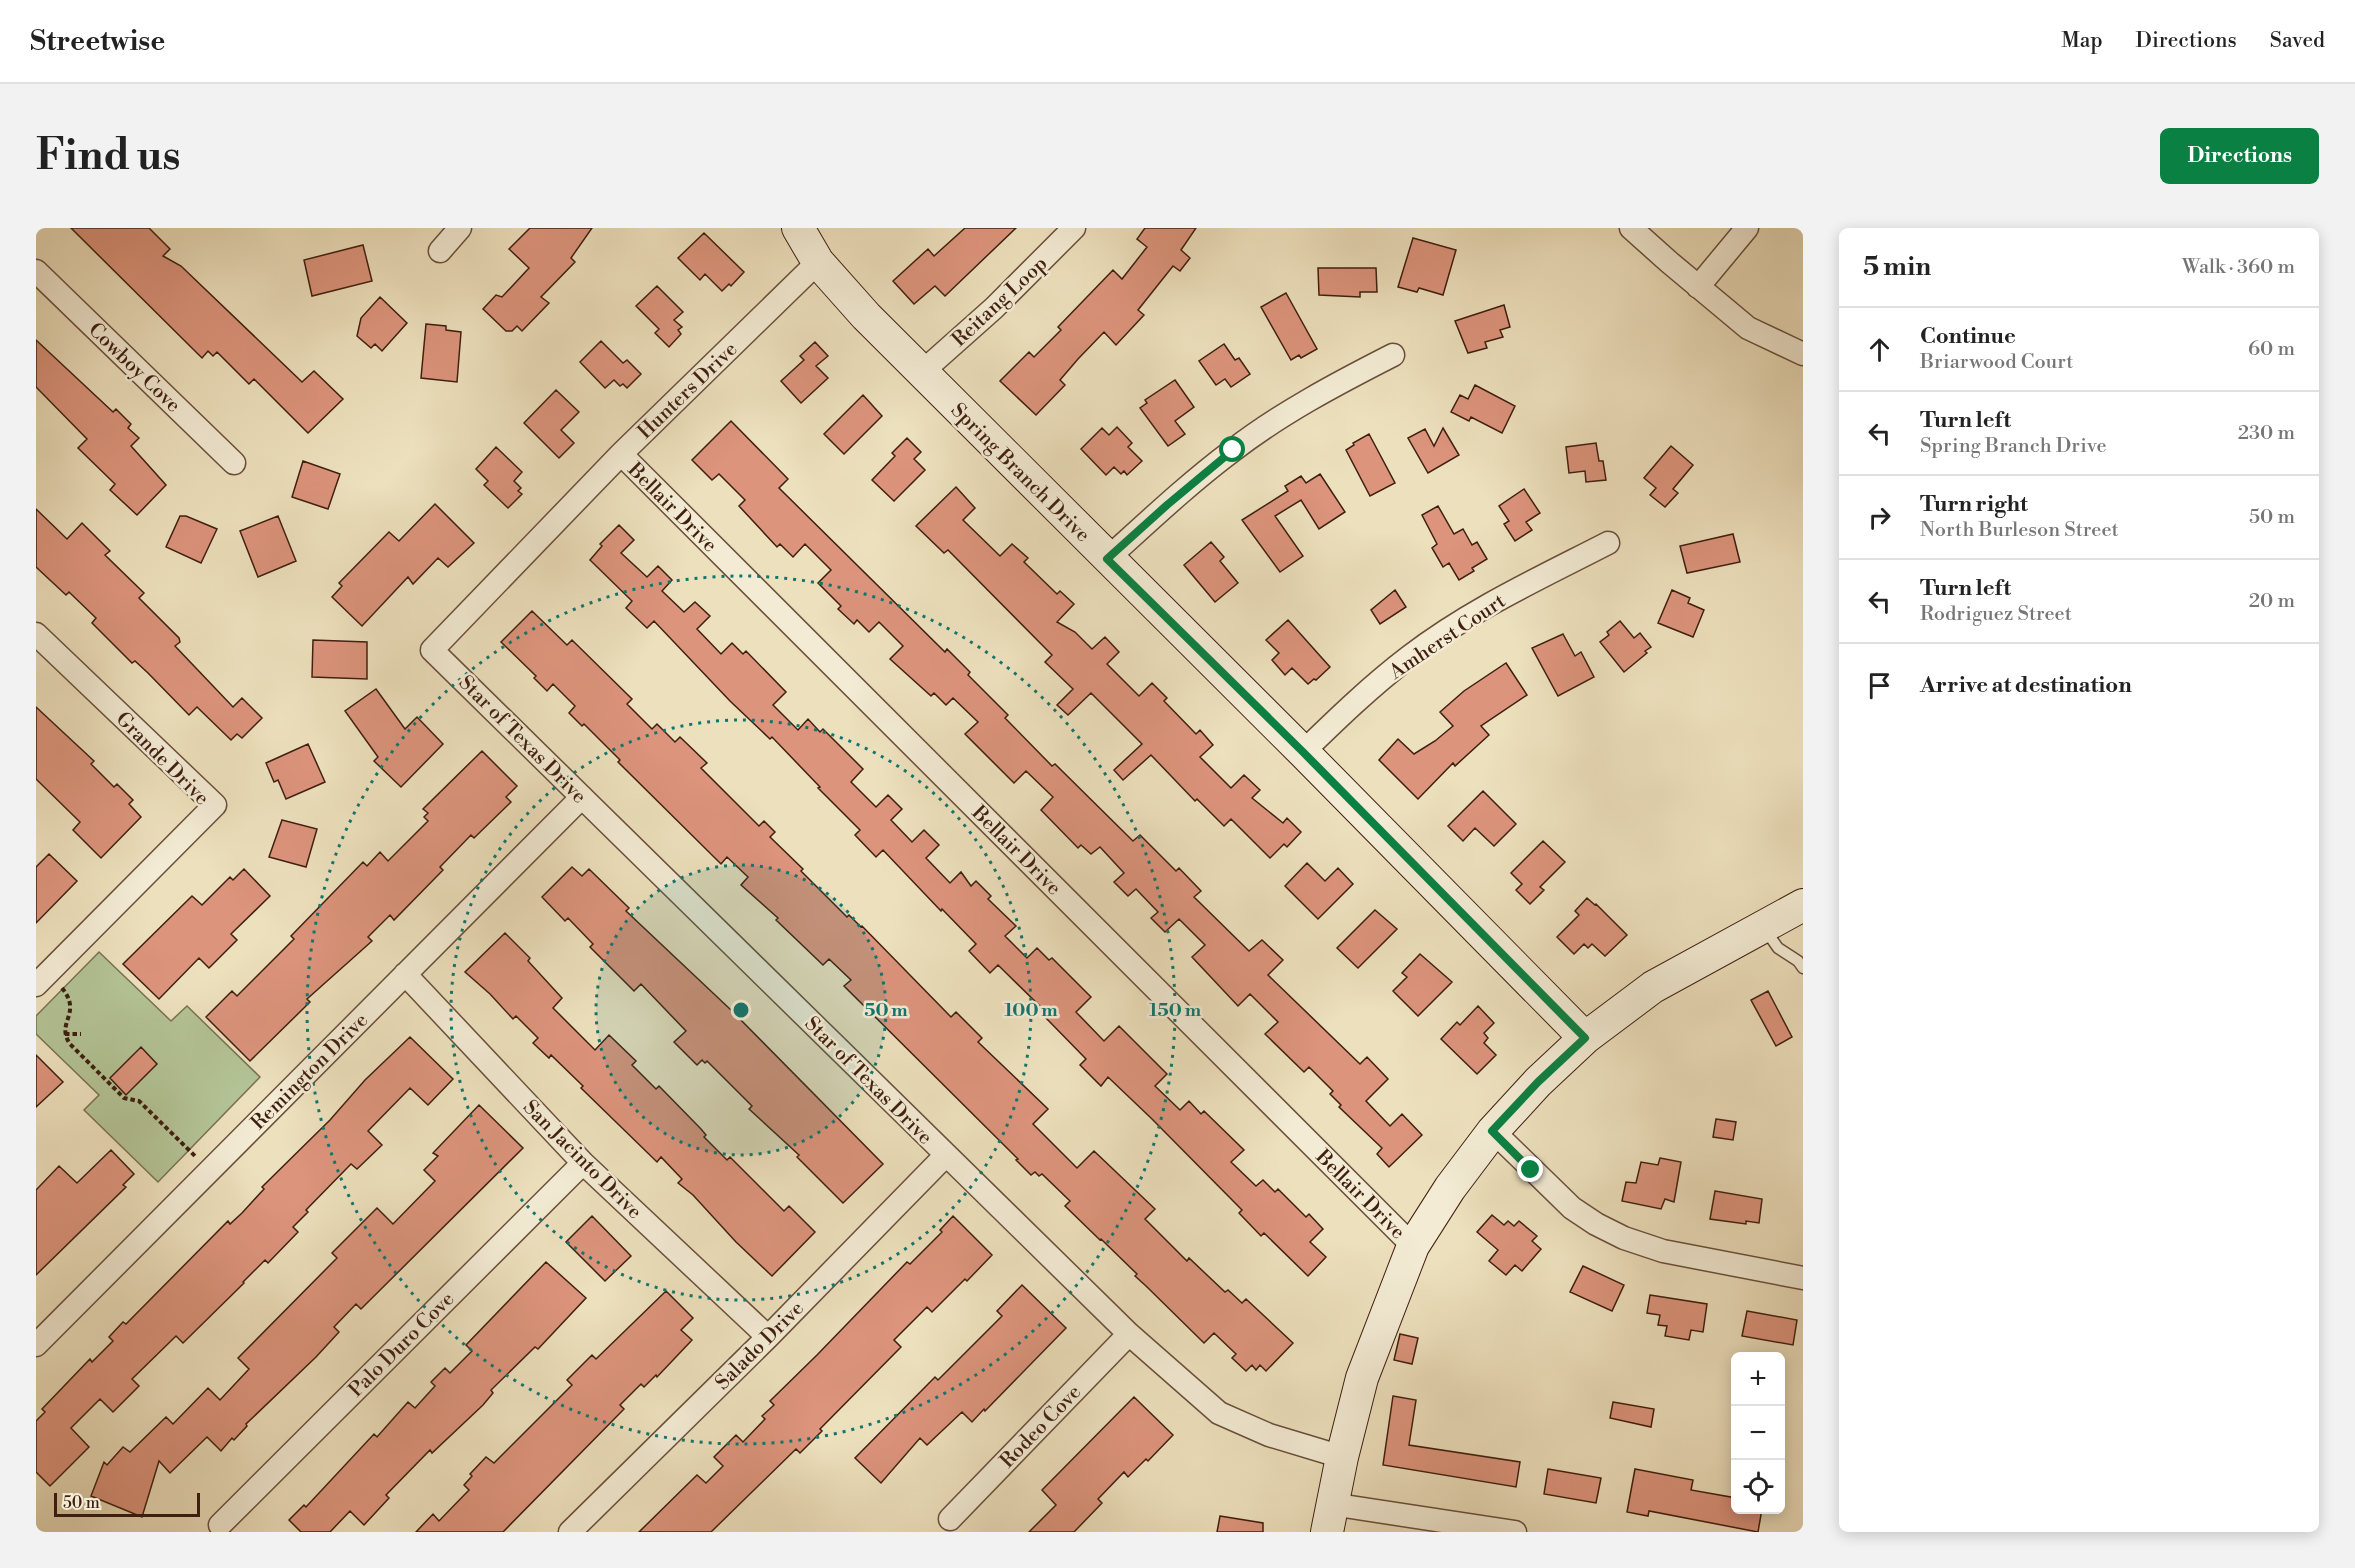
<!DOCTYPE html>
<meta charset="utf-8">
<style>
body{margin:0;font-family:"Libre Bodoni",serif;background:#f2f2f2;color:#222}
.controls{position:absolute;right:18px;bottom:18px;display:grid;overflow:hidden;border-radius:9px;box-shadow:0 3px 15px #0003}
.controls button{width:54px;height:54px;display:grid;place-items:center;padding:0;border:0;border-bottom:2px solid #e0e0e0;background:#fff;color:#222;font:30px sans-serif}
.scale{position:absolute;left:18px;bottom:15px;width:146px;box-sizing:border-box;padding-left:6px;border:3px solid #3f1f10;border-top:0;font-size:16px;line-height:21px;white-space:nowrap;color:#3f1f10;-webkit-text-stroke:4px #f3ebd4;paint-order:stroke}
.stop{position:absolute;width:18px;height:18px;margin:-14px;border:4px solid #0b8043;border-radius:50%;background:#fff}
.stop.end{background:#0b8043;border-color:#fff;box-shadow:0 2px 6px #0008}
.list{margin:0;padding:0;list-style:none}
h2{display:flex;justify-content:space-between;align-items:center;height:78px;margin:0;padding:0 24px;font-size:26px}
h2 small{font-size:20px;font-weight:400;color:#767676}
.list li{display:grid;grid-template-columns:39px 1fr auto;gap:18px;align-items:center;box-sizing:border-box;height:84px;padding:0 24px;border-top:2px solid #e0e0e0}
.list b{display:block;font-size:22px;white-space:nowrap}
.list p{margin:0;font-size:20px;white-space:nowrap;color:#767676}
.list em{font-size:20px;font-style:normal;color:#767676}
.icon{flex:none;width:33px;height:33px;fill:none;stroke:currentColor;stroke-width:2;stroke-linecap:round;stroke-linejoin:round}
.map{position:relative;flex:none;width:1767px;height:1304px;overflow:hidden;border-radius:9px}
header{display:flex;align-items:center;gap:36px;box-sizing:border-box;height:84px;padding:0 30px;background:#fff;border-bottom:2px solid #e0e0e0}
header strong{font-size:28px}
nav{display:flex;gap:33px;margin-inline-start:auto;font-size:21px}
.intro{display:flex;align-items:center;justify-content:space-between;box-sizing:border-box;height:144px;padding:0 36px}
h1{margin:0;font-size:42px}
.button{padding:15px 27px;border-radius:9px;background:#0b8043;color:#fff;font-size:21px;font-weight:700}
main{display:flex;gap:36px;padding:0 36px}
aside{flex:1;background:#fff;border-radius:9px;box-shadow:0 3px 15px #0003}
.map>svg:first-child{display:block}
.green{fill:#b3c395;stroke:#797152;stroke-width:1.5}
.building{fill:#dc947c;stroke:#3f1f10;stroke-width:1.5}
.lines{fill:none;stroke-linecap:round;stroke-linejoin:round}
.lane-casing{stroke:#6a4f3b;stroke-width:13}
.street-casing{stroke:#6a4f3b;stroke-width:25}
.secondary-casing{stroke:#3f1f10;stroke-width:34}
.path{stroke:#3f1f10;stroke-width:4;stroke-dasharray:4.5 3;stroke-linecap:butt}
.lane{stroke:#f3ebd4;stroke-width:10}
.street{stroke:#f3ebd4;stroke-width:22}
.secondary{stroke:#f3ebd4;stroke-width:32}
.route{stroke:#0b8043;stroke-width:8}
.ring{fill:none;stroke:#0f766e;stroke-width:3;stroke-dasharray:3 6}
.labels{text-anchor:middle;stroke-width:5;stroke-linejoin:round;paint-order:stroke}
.street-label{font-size:20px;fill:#3f1f10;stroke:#f3ebd4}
.centre{fill:#0f766e;stroke:#f3ebd4;stroke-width:3}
.ring-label{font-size:18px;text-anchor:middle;font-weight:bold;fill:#0f766e;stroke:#f3ebd4;stroke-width:5;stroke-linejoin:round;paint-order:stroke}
</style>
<header>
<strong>Streetwise</strong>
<nav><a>Map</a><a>Directions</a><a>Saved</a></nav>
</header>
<div class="intro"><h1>Find us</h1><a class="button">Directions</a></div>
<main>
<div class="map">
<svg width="1767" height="1304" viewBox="0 0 1767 1304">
<rect width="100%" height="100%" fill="#ede0bd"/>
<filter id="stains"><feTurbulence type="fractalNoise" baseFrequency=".00333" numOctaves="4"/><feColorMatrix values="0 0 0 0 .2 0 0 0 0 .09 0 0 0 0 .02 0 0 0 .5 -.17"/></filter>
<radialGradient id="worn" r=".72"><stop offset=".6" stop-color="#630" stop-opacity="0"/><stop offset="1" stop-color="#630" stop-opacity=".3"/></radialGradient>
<!-- green -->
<path class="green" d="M63 724 135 793 151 778 224 849 122 954 48 882 63 867 0 806V788Z"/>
<!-- building -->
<path class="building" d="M35 0H113L134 21 127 28 145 38 266 154 278 143 307 171 272 205 218 151 213 156 181 124 177 128 172 123 166 130Z
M494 0H556L535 30 539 34 505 69 513 75 486 103 481 98 476 103H470L447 81 460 67 466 69 493 40 473 21Z
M929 0H980L909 68 899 58 878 76 857 53 892 21 898 28Z
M1109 0H1160L1145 22 1154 30 1144 43 1137 38 1102 82 1108 87 1080 117 1068 104 1042 131 1024 152 1029 157 1000 187 964 153 993 124 998 129 1025 102 1022 99 1077 42 1086 51 1111 19 1101 11Z
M668 5 708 44 695 58 693 56 686 63 669 46 664 52 642 30Z
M1377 10 1420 22 1407 67 1383 60 1381 64 1362 59Z
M327 17 336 53 276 68 268 32Z
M1282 40H1340L1341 64H1324V69L1283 67Z
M621 58 647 84 638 92 646 99 642 102 645 106 633 119 619 105 623 101 600 78Z
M1250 65 1281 121 1265 130 1263 127 1255 132 1225 79Z
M344 69 371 95 346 123 339 116 335 120 321 108 325 90Z
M1468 77 1474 99 1464 102 1467 109 1449 114 1451 120 1432 125 1419 93Z
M390 96 410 98V102L425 104 421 154 385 150Z
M0 112 77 184 80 181 95 196 92 200 103 210 95 218 130 257 101 287 74 262 79 256 42 220 51 211 0 159Z
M565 113 587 135 591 132 605 146 591 160 587 156 584 158 578 152 569 160 544 134Z
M779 114 792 128 780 138 792 150 765 175 745 153 768 132 764 128Z
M1188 116 1199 132 1203 130 1214 146 1195 159 1189 151 1180 157 1163 133Z
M1139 152 1158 179 1139 193 1149 206 1132 218 1104 180 1111 175 1109 172Z
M1439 157 1479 178 1466 205 1435 189 1433 193 1415 184 1424 167 1432 171Z
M520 162 543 184 525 202 538 215 523 230 488 195Z
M827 167 846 188 808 226 788 206Z
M695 193 752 251 743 260 909 424 911 421 934 444 932 447 972 487 969 490 1016 538 1019 536 1097 613 1104 607 1140 643 1143 640 1165 663 1158 669 1213 723 1226 712 1247 732 1232 747 1324 836 1331 829 1352 851 1330 873 1354 898 1366 886 1386 907 1353 939 1341 926 1346 920 1303 879 1305 877 1294 866 1297 863 1273 839 1268 844 1229 806 1242 794 1214 766 1202 778 1156 729 1169 717 1143 691 1129 704 1115 690 1122 684 1100 661 1092 668 1078 654 1088 645 1064 619 1055 626 1045 617 1042 620 1005 582 1017 569 990 543 978 555 929 506 942 494 917 470 910 477 898 465 895 468 854 431 867 418 843 394 833 404 821 392 818 396 802 381 805 378 782 355 795 342 769 316 757 329 744 316 741 319 703 278 709 272 683 246 676 252 656 232Z
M1081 199 1096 215 1092 219 1106 233 1091 247 1088 243 1085 246 1078 239 1070 247 1045 221 1066 200 1073 207Z
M1407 200 1423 227 1392 245 1372 210 1389 201 1398 218Z
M1333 206 1359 255 1334 268 1310 222 1318 217 1317 215Z
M871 210 885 224 878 231 889 242 858 273 836 252 859 228 856 225Z
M1560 215 1563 233H1567L1570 252 1550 254 1549 243 1533 245 1530 219Z
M1635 218 1657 237 1637 261 1642 265 1629 279 1614 267 1620 260 1608 250Z
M460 219 486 244 478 253 485 260 482 263 486 266 472 280 448 257 452 253 440 241Z
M267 233 304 246 292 281 256 269Z
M1284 246 1309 284 1283 301 1265 272 1239 288 1267 328 1244 344 1206 292 1252 263 1249 258 1265 248 1270 255Z
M920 259 939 280 927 292 964 328 976 316 992 330 988 334 1021 366 1024 363 1038 376 1021 394 1039 404 1056 421 1069 409 1083 424 1071 436 1103 468 1116 455 1131 470 1128 473 1160 506 1164 502 1177 517 1164 529 1195 560 1208 547 1224 562 1216 570 1247 595 1251 590 1265 604 1251 619 1248 616 1234 630 1195 591 1188 598 1161 571 1159 573 1115 527 1087 552 1078 542 1106 516 1055 465 1032 487 1021 477 1037 461 1009 434 1016 427 912 322 908 325 880 298Z
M1488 261 1504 285 1490 294 1496 302 1479 313 1468 296 1473 293 1463 278Z
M399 276 438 315 412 339 402 330 377 356 372 349 326 398 296 369 306 358 303 355 353 304 363 313Z
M1402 278 1418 306 1427 301 1436 317 1441 314 1451 331 1436 340 1438 343 1423 352 1413 335 1407 339 1396 320 1401 316 1386 287Z
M0 281 31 311 46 295 74 323 69 327 108 365 103 370 143 410 144 414 139 418 197 479 206 470 226 490 206 510 201 506 195 512 161 479 153 487 112 445 99 433 96 435 56 395 60 390 33 364 30 367 0 339Z
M144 288H150L181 301 165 335 130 319Z
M242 288 260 333 222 349 204 303Z
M583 297 598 312 585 325 611 349 622 338 636 352 626 363 648 384 659 374 674 388 661 401 685 426 696 415 707 426 710 423 750 464 737 477 762 502 772 491 784 504 787 501 827 541 815 554 840 579 852 567 866 581 855 592 876 614 888 602 903 617 890 630 914 655 925 644 935 658 940 653 955 668 952 671 980 698 969 708 991 730 1001 720 1013 732 1016 730 1055 769 1040 784 1068 813 1083 798 1131 846 1119 858 1144 882 1153 873 1165 886 1168 883 1208 922 1195 934 1220 958 1227 952 1239 964 1242 961 1270 989 1273 986 1287 1001 1274 1014 1290 1029 1272 1048 1228 1005 1225 1008 1203 985 1206 982 1116 891 1072 849 1065 858 1044 837 1050 831 1010 790 1013 787 962 737 954 745 933 723 940 716 906 681 905 683 847 622 840 629 819 607 824 602 782 560 784 559 736 509 734 511 694 473 618 393 611 400 590 380 596 373 554 332 566 318 564 316Z
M1697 306 1704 334 1651 345 1644 318Z
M1175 314 1188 329 1184 333 1202 355 1179 374 1148 337Z
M1359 362 1370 379 1344 396 1335 382Z
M1636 362 1654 370 1652 375 1668 382 1657 409 1622 395Z
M496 383 531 417 536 412 593 468 596 471 591 476 616 501 621 496 639 514 644 509 671 535 665 540 723 598 728 593 739 604 734 609 767 641 765 643 811 689 813 687 825 699 826 698 915 789 920 784 946 810 942 814 1012 881 997 896 1041 940 1058 923 1119 981 1109 991 1151 1033 1153 1030 1189 1064 1192 1062 1206 1075 1210 1071 1257 1115 1230 1143 1224 1137 1220 1142 1216 1137 1210 1143 1196 1130 1200 1126 1178 1105 1168 1115 1110 1058 1099 1048 1101 1046 1065 1011 1064 1012 1029 978 1034 973 1006 946 1003 948 999 944 995 947 980 932 982 931 808 758 815 752 793 731 787 737 740 692 742 690 705 657 712 649 691 629 685 636 582 534 584 532 548 496 546 498 533 485 539 478 517 456 511 463 498 450 500 448 465 414Z
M1252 392 1294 439 1280 452 1278 451 1272 456 1256 440 1249 447 1236 432 1243 425 1230 412Z
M1584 393 1598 410 1604 405 1615 419 1609 423 1611 425 1588 444 1564 414 1573 407 1571 404Z
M1527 406 1539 428 1545 424 1558 449 1522 468 1496 420Z
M277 412 331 414V451L276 449Z
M1470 435 1491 467 1445 498 1453 507 1419 538 1417 535 1382 571 1343 532 1362 511 1378 526 1399 513 1417 498 1404 484 1428 463Z
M340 461 369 501 381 489 407 516 365 559 338 533 342 529 309 483Z
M0 479 58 533 55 536 78 559 81 556 97 572 93 576 105 589 65 630 37 602 44 594 0 551Z
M272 516 289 554 250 571 242 552 238 554 230 535Z
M446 523 481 558 470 569 475 574 438 610 435 607 404 639 407 642 358 692 354 687 332 709 336 713 271 771 274 774 214 833 170 789 196 763 201 768 258 711 255 708 327 634 331 638 344 624 352 633 392 593 388 589 392 585 387 581Z
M1447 563 1480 596 1458 618 1439 600 1427 613 1412 598Z
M246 592 281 601 270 639 233 629Z
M1507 613 1529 634 1504 659 1508 662 1494 676 1480 662 1486 656 1475 645Z
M13 626 41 653 0 695V639Z
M1271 635 1289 653 1302 640 1317 656 1282 691 1249 658Z
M536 639 546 648 553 641 593 680 590 683 695 782 847 936 807 975 761 929 763 927 713 881 716 878 671 833 669 835 666 832 661 837 638 814 650 803 605 756 598 763 554 719 557 716 532 690 529 693 506 669Z
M208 641 234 668 195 706 201 712 173 740 163 730 123 771 87 736 156 668 166 677 194 649 197 652Z
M1551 670 1559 677 1560 676 1591 707 1569 728 1556 716 1552 720 1548 716 1538 726 1521 709 1543 687 1539 683Z
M1339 682 1361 701 1322 740 1301 720Z
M469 705 494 730 492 733 526 770 517 780 559 822 573 807 600 833 596 837 620 861 623 858 665 901 670 907 668 909 691 932 694 929 748 983 753 978 779 1004 736 1048 700 1014 657 967 642 955 646 951 625 929 621 934 545 860 547 858 515 827 513 830 497 815 502 810 480 788 477 791 454 766 429 744Z
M1384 726 1416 754 1382 788 1357 763 1371 749 1366 745Z
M1732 763 1756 809 1740 818 1715 772Z
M1442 778 1458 795 1448 805 1452 810 1448 815 1460 827 1441 846 1405 811 1421 794 1424 797Z
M374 809 417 851 392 877 374 860 332 903 346 917 321 941 315 936 270 982 272 984 257 999 262 1004 232 1035 229 1032 207 1054 208 1055 147 1115 140 1108 96 1151 103 1158 77 1184 64 1171 35 1200 53 1219 14 1258 0 1244V1193L9 1184 6 1181 54 1131 56 1134 77 1113 73 1109 87 1094 90 1096 192 993 194 996 206 985 228 961 226 959 294 892 329 852Z
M105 819 121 836 90 867 74 850Z
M0 827 27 854 0 879Z
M443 877 487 920 325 1081 320 1076 298 1099 303 1104 280 1129 210 1196 211 1198 198 1212 196 1210 185 1223 171 1209 134 1245 123 1233 106 1289 55 1268 68 1234 71 1237 87 1219 94 1224 130 1189 137 1196 172 1160 184 1172 213 1141 202 1130 301 1030 296 1025 341 980 357 996 399 953 388 942 402 928 397 925Z
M1680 891 1700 894 1697 912 1677 909Z
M75 922 98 946 87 957 90 959 0 1047V962L23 938 41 955Z
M1624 930 1645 934 1638 974 1629 971 1625 981 1586 973 1590 954 1600 955 1605 934 1622 937Z
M1679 963 1726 971 1723 995 1710 993V996L1674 991Z
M1456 987 1468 997 1472 993 1478 998 1483 993 1501 1008 1496 1013 1505 1021 1486 1043 1479 1037 1470 1047 1453 1033 1462 1022 1441 1004Z
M556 988 595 1028 569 1053 530 1014Z
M917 988 956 1027 931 1053 929 1051 896 1084 891 1079 858 1112 865 1119 784 1201 786 1203 764 1225 760 1221 675 1304H603L661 1247 670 1255 687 1238 678 1229 700 1207 707 1214 729 1191 726 1188 738 1177 734 1173 781 1127 871 1034 874 1036 906 1004 904 1002Z
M510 1034 550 1070 502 1121 499 1119 455 1162 457 1165 447 1177 396 1225 394 1222 350 1267 353 1270 328 1297 314 1283 294 1304H265L253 1292 268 1277 270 1279 338 1206 341 1209 372 1174 379 1180 399 1158 395 1154 409 1140 414 1145 436 1123 430 1117Z
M1547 1038 1588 1057 1576 1083 1534 1064Z
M986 1057 1030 1100 949 1183 948 1181 936 1194 926 1184 891 1217 884 1210 845 1255 819 1230 899 1149 902 1152 966 1088 961 1083Z
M630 1063 657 1090 645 1102 656 1112 621 1149 620 1147 608 1159 605 1156 584 1177 588 1181 467 1304H380L397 1286 403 1293 433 1262 428 1257 436 1248 434 1246 450 1229 458 1235 536 1157 531 1152 556 1127 560 1131Z
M1614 1067 1671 1076 1667 1104 1655 1102 1653 1112 1629 1108 1631 1098 1622 1097 1624 1087 1611 1085Z
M1711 1083 1761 1092 1757 1117 1706 1108Z
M1364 1106 1382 1110 1376 1136 1358 1132Z
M1357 1168 1380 1172 1373 1217 1484 1234 1480 1259 1347 1237Z
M1098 1169 1137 1207 1112 1233 1110 1231 1092 1249 1088 1244 1062 1271 1066 1275 1038 1304H993L1020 1277 1006 1262Z
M1577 1174 1618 1181 1615 1199 1574 1190Z
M1512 1241 1565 1250 1560 1275 1508 1266Z
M1599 1241 1657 1252 1655 1262 1700 1270V1281H1726L1722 1304 1613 1283 1612 1288 1591 1284Z
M1184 1288 1227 1295V1304H1181Z"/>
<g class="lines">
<!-- lane casing -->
<g class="lane-casing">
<path id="lane" d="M1728 700 1742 720 1762 733 1767 740"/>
</g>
<!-- street casing -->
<g class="street-casing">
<path id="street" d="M1595 0 1633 34 1712 100 1767 126
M404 23 424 0
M782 34 585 226 396 422 1093 1106 1183 1185 1233 1207 1306 1229
M0 43 198 235
M1662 59 1711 0
M886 144 958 80 1038 0
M585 226 1377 1018
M1071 331C1112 294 1152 256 1196 223 1245 185 1302 155 1357 127
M0 406 179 577 0 757
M1267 524C1301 491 1335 458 1373 429 1434 382 1504 350 1572 315
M369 746 547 935 732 1109
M1457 903 1536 980 1560 996 1588 1010 1627 1023 1767 1050
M0 1117 546 569
M1295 1276 1479 1304
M914 1291 1093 1106
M184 1297 547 935
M534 1304 732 1109 909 928"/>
</g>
<!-- secondary casing -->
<g class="secondary-casing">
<path id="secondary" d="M762 0 782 34 830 88 1267 524 1549 810
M1291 1304 1306 1229 1326 1150 1377 1018 1414 960 1457 903 1502 854 1549 810 1617 759 1767 677"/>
</g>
<!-- path -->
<path class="path" d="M26 760C47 786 19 794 34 816L88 870 103 873 159 928
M29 806H45"/>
<!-- lane -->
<use href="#lane" class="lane"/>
<!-- street -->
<use href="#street" class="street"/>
<!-- secondary -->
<use href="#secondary" class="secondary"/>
</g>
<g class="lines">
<!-- route -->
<path class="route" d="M1197 222 1131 277 1071 331 1267 524 1549 810 1502 854 1456 903 1495 942"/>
</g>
<!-- distance rings -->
<circle cx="705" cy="782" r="145" fill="#0f766e" fill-opacity=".12"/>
<g class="ring">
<circle cx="705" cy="782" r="145"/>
<circle cx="705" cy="782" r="290"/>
<circle cx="705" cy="782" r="434"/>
</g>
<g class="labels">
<!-- street labels -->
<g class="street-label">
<text transform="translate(963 73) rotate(-43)" y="7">Reitang Loop</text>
<text transform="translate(99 139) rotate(44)" y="7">Cowboy Cove</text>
<text transform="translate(651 162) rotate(-44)" y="7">Hunters Drive</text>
<text transform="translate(985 244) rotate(45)" y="7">Spring Branch Drive</text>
<text transform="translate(637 279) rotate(45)" y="7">Bellair Drive</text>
<text transform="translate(1411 408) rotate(-34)" y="7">Amherst Court</text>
<text transform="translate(487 511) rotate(45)" y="7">Star of Texas Drive</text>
<text transform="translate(127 530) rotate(45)" y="7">Grande Drive</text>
<text transform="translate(981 622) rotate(45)" y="7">Bellair Drive</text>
<text transform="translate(273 843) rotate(-45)" y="7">Remington Drive</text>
<text transform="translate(833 852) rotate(45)" y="7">Star of Texas Drive</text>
<text transform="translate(547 931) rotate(45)" y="7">San Jacinto Drive</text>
<text transform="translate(1325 966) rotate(45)" y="7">Bellair Drive</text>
<text transform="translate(365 1116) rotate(-45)" y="7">Palo Duro Cove</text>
<text transform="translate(723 1117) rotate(-45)" y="7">Salado Drive</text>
<text transform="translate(1004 1198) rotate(-46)" y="7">Rodeo Cove</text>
</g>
</g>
<circle cx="705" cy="782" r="9" class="centre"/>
<g class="ring-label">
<text x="850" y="788">50 m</text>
<text x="995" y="788">100 m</text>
<text x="1139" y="788">150 m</text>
</g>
<rect width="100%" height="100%" filter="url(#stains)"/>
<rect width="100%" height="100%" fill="url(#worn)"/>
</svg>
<div class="controls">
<button>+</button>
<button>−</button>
<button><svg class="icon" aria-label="locate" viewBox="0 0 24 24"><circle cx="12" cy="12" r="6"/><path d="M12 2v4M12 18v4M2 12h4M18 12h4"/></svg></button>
</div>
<div class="scale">50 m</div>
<div class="stop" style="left:1197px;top:222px"></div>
<div class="stop end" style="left:1495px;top:942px"></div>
</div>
<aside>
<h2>5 min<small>Walk · 360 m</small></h2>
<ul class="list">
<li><svg class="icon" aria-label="ahead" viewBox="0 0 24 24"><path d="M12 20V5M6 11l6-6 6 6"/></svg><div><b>Continue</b><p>Briarwood Court</p></div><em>60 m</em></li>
<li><svg class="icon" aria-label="left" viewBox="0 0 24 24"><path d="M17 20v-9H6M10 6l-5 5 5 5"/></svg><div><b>Turn left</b><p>Spring Branch Drive</p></div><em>230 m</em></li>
<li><svg class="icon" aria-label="right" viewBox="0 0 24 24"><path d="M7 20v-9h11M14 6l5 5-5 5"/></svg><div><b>Turn right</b><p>North Burleson Street</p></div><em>50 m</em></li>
<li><svg class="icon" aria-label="left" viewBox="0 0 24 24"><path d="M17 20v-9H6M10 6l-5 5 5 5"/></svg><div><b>Turn left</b><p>Rodriguez Street</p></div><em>20 m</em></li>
<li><svg class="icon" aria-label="arrive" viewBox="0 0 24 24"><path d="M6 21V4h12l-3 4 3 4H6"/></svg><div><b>Arrive at destination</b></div></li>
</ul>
</aside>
</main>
